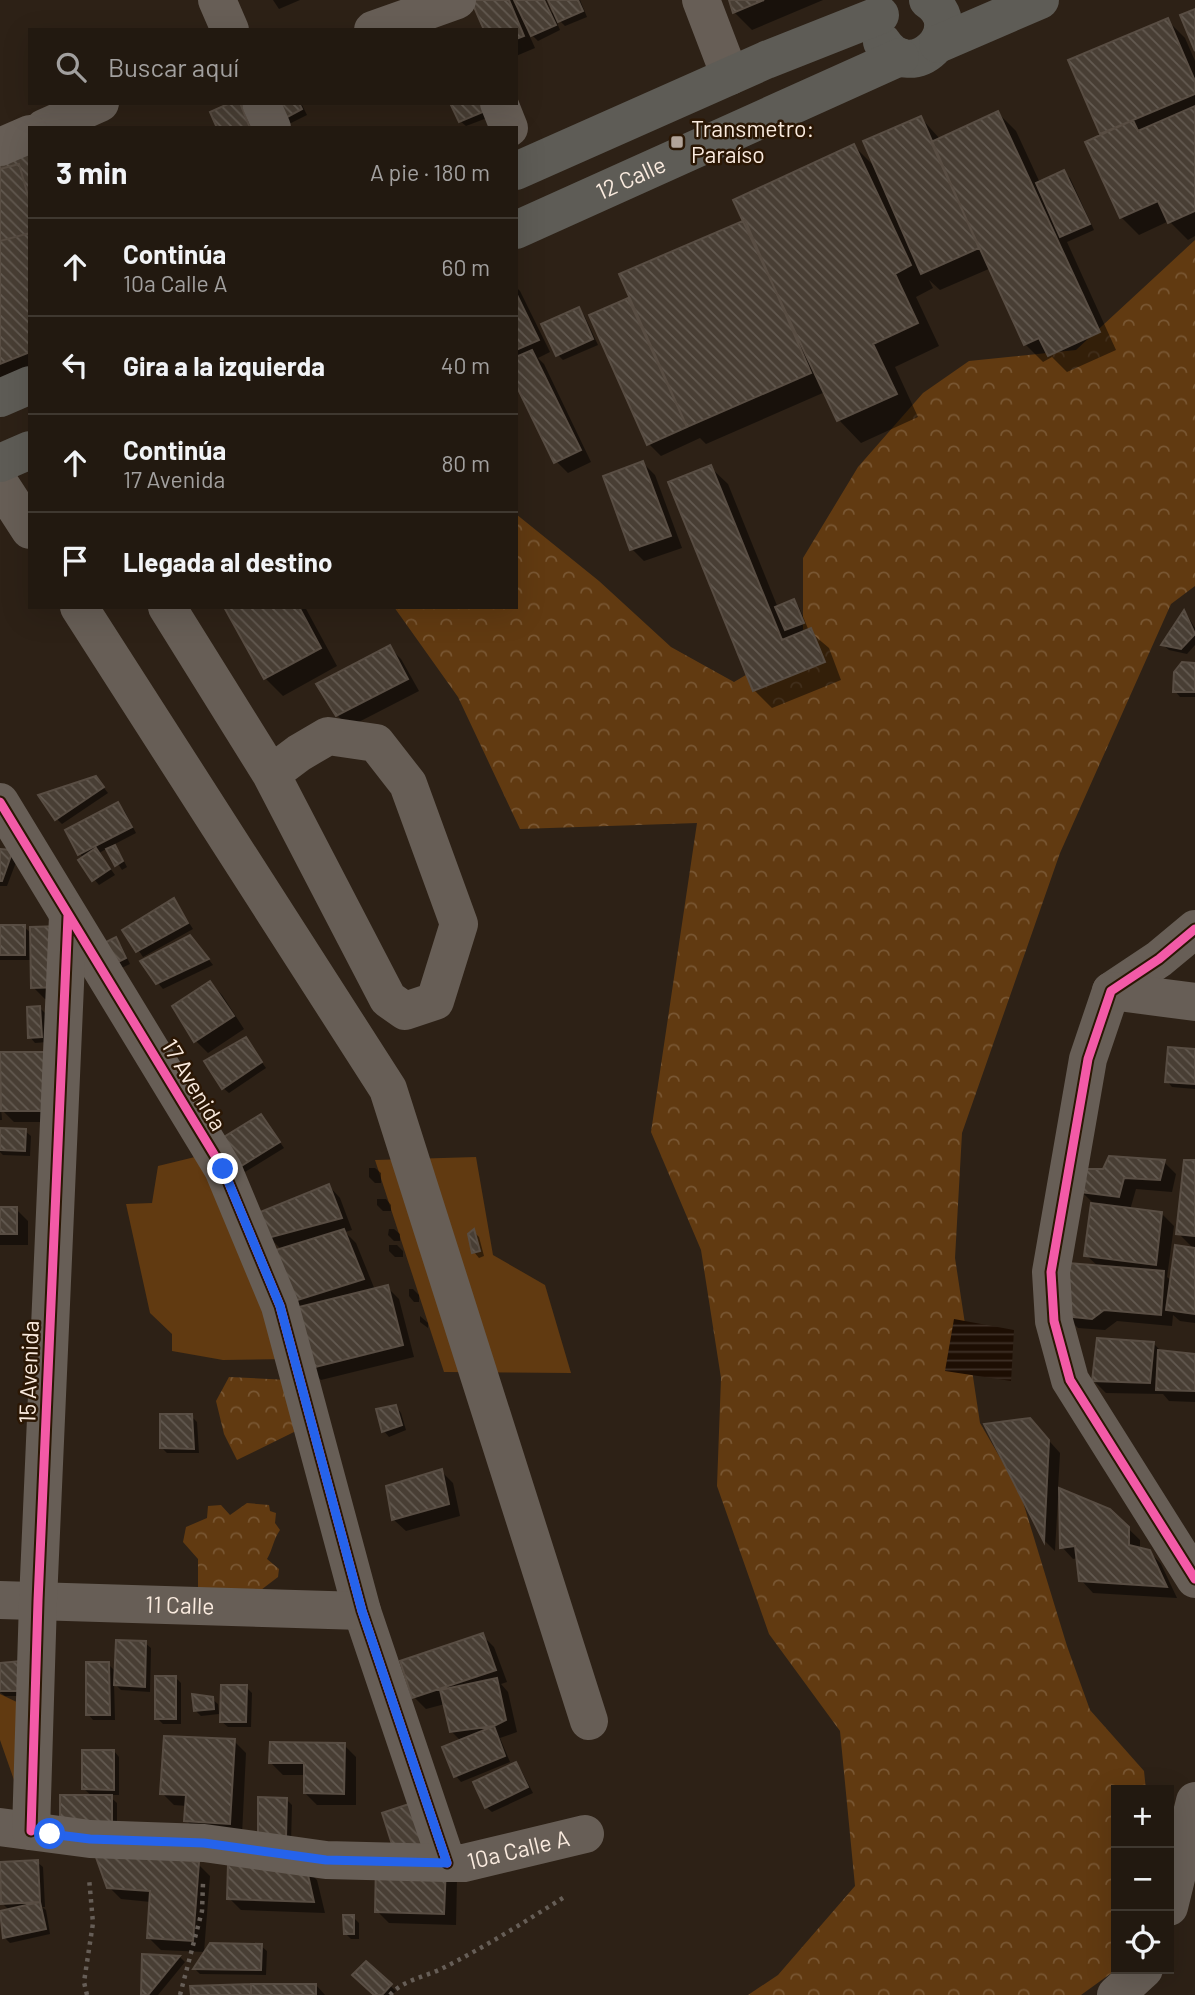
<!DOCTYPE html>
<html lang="es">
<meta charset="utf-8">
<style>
body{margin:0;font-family:Barlow,sans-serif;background:#2e261e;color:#f1f3f6}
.controls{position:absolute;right:21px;bottom:21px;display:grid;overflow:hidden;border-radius:0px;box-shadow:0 7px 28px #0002}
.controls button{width:63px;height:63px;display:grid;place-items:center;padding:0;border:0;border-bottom:2px solid #3f3830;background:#221910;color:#f1f3f6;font:35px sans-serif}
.stop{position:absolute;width:21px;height:21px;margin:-16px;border:5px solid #2563eb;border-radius:50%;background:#fff}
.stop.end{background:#2563eb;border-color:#fff;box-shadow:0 2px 7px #0008}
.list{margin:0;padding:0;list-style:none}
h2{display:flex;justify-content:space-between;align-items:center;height:91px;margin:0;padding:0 28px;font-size:30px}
h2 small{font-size:23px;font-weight:400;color:#a2a09f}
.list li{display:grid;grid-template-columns:46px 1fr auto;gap:21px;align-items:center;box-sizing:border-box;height:98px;padding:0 28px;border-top:2px solid #3f3830}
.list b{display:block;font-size:26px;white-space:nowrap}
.list p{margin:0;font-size:23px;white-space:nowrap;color:#a2a09f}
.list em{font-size:23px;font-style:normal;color:#a2a09f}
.icon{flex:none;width:38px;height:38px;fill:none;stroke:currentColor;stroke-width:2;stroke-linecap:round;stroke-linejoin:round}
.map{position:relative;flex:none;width:1195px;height:1995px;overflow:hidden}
.search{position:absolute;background:#221910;box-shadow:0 7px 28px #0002;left:28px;top:28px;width:490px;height:77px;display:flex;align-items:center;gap:18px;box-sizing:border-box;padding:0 24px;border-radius:0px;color:#a2a09f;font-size:26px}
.panel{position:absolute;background:#221910;box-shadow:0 7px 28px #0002;left:28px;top:126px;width:490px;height:483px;border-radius:0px}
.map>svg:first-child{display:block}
.green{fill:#613a11}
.forest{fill:url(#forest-crowns)}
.water{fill:url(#water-rules)}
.shadow{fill:#0007}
.building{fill:url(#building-back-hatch);stroke:#584d43;stroke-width:2}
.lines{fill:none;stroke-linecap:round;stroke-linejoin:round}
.path{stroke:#665e57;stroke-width:4.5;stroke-dasharray:3.5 5;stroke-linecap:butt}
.minor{stroke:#675e56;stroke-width:38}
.major{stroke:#5e5c56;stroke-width:38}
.cycleway-casing{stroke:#2b1704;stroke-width:13}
.cycleway{stroke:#f35aa7;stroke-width:9}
.route{stroke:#2563eb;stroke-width:9}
.poi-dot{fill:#b2a499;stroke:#2b1704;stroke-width:2.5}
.labels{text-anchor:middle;stroke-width:5;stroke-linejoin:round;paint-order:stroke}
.poi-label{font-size:23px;fill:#faebdf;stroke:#2b1704;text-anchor:start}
.street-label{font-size:23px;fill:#faebdf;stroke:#2b1704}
</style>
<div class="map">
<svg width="1195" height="1995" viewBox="0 0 1195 1995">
<defs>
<pattern id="forest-crowns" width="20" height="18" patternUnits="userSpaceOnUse" patternTransform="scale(1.75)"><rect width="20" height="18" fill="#613a11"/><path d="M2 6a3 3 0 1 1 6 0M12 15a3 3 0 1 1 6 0" fill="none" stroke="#795733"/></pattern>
<pattern id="water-rules" width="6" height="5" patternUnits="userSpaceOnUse" patternTransform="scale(1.75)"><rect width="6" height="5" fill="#1d0e03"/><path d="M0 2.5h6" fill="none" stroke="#3f3127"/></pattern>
<pattern id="building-back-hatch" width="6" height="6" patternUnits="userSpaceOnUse" patternTransform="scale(1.75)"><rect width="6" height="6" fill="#483e34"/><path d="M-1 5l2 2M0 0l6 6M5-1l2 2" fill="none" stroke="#635a51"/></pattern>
</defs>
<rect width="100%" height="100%" fill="#2d2116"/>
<!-- green -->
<path class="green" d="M199 1156 289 1359 223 1360 172 1351V1334L150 1313 126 1204 152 1203 158 1166Z
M476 1157 493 1255 545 1285 571 1373 444 1372 375 1160Z
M0 1694 23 1705 21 1800 0 1740Z"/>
<!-- forest -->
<path class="forest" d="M1195 240V586L1171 604 1060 853 962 1133 955 1258 980 1423 1020 1492 1067 1646 1090 1710 1144 1771 1146 1790H1116L1117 1969 1081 1995H748L778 1975 855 1886 840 1731 769 1634 717 1486 721 1378 701 1250 651 1132 697 823 520 829 458 697 394 607H516V514L599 581 671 647 734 682 803 641V558L858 467 923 393 969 361 1076 350Z
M229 1377 288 1380 296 1431 237 1460 224 1434 216 1401Z
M247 1503 269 1505 270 1511 276 1513 275 1523 280 1530C273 1540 273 1549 267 1559L279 1569 278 1577 257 1593 198 1604V1559L183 1542 186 1527 207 1518 208 1506 221 1505 230 1515Z"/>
<!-- water -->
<path class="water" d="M954 1319 1014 1330 1011 1381 945 1371Z"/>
<!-- shadow -->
<path class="shadow" d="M273 0H300L279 9Z
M473 0H546L552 13 555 11 550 0H580L587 17 565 26 554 15 560 30 538 41 527 30 535 48 516 56V30Z
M730 0H823L752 30 734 12Z
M1167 20 1185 38 1195 61V236L1188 240 1169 221 1139 235 1121 217 1102 135 1070 61Z
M271 103H301L307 115 285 126Z
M452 103 495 115 466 126 460 121Z
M998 113 1016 131 1040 183 1064 172 1070 178 1094 230 1067 242 1116 350 1067 372 1052 357 1043 362 1025 344 991 268 940 290 929 280 933 288 916 297 939 346 895 367 918 417 861 443 839 420 825 392 706 444 700 438 661 456 649 444 628 300 635 307 746 222 854 146 876 168 921 118 940 139Z
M30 151V384L0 396V164Z
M516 287 520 291 550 352 538 358 544 364 591 462 568 473 556 461 516 381Z
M578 309 584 315 598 345 563 360 558 355Z
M643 463 655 475 682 548 644 561 632 549Z
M710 467 728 484 778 608 794 601 799 607 809 631 829 648 841 680 772 708 754 690Z
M226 607H305L337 666 283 696 265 678Z
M1185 612 1195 628V645L1187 654 1169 650 1163 645Z
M389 647 401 659 419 691 349 727 337 715Z
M1195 664V697H1180L1175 691Z
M96 778 108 793 62 824 57 819Z
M118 804 124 810 136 833 113 845 120 853 127 867 122 870 108 848 99 853 115 875 99 885 94 879 68 831Z
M0 851 18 857 7 886H0Z
M174 900 193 929 143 957 125 930Z
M0 926 24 927 32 934 75 999H45L33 987 32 960H0Z
M115 940 121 945 130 964 113 972Z
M196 943 213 965 163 989 158 983Z
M210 983 222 995 244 1029 208 1053 196 1041 175 1006Z
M40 1008 45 1013 47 1042 35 1043 30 1037Z
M245 1039 266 1068 229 1093 223 1088Z
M1195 1051V1089L1172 1087 1167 1081Z
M2 1054 58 1122H14L1 1109 2 1120H0Z
M261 1116 284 1148 245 1172 239 1167Z
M0 1130 25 1131 31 1136 30 1156 3 1155 0 1152Z
M1164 1162 1176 1174 1172 1192 1136 1189 1130 1210 1162 1214 1174 1226 1167 1277 1172 1281 1195 1250V1323L1180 1321 1173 1315 1172 1326 1117 1321 1105 1330 1078 1328 1066 1316 1099 1267 1086 1255 1093 1203 1081 1191 1104 1170Z
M1195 1162V1250L1178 1233Z
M369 1168H375L381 1173V1183H375L369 1177Z
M329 1186 340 1198 352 1230 345 1232 356 1243 375 1290 387 1287 399 1299 414 1357 321 1380 309 1368 282 1250 269 1237Z
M377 1199H386L391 1205V1211H383L377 1205Z
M0 1208 16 1209 28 1221V1245H0Z
M389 1229H394L400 1234V1241H394L388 1235Z
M473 1231 479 1237 484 1256 479 1258 474 1252Z
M389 1245H397L403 1251V1257H395L389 1251Z
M409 1289H413L419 1295V1302H414L409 1296Z
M420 1316 428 1323V1328L420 1322Z
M1154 1344 1162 1352 1195 1356V1402L1169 1401 1163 1394 1106 1393 1094 1381Z
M396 1407 401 1413 406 1430 389 1437 384 1431Z
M191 1416 197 1422 199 1453H167L161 1447Z
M987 1425 1042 1433 1060 1453 1058 1489 1109 1510 1140 1540V1549L1149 1551 1161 1564 1177 1598 1093 1593 1081 1580 1078 1558 1073 1559 1062 1547 1061 1498H1058L1055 1551 1045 1541Z
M441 1471 453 1483 460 1516 406 1531 394 1520 388 1487Z
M482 1635 494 1647 507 1682 501 1684 508 1692 517 1732 500 1738 510 1762 461 1782 456 1776 461 1741 451 1731 445 1704 426 1709 414 1697Z
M145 1643 151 1648 150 1692 121 1690 114 1683 115 1720H93L88 1714 108 1664 116 1672Z
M0 1665 28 1696H5L0 1692Z
M175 1677 181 1683V1724H163L157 1718Z
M246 1687 252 1693 251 1727H228L222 1722Z
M212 1699 218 1704 219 1714 201 1716 195 1710Z
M234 1741 246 1753 242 1835 198 1832 186 1820 187 1806 174 1805 162 1793Z
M344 1745 356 1757V1805H317L305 1793 306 1775H283L271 1763Z
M114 1751 119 1757V1795H108L117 1803V1834L93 1797 84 1789Z
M516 1764 521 1770 533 1793 492 1812 486 1807Z
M286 1799 292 1805 291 1843 265 1842Z
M37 1862 43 1867 45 1907H42L46 1910 50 1934 10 1943 5 1938 0 1913 10 1911 2 1903 0 1864Z
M198 1864 210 1876 204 1952 161 1950 149 1938 151 1902 121 1899 109 1887Z
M445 1867 457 1879 456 1925 389 1923 377 1911Z
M305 1868 317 1880 325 1913 241 1910 229 1898Z
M353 1917 359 1923V1939H351L345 1933Z
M211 1945 261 1946 267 1951 266 1975 200 1974 195 1969Z
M143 1956 180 1957 185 1962 158 1995H142Z
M366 1964 396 1991 392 1995H376Z
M316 1985 325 1995H192Z"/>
<!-- building -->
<path class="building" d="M471 0H509L524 36 516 39V30H484Z
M514 0H544L556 25 531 36Z
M548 0H578L583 11 558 22Z
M729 0H764L733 13Z
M1195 9V51L1180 15Z
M1168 18 1195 81V94L1100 134 1068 60Z
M230 103H240L250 128H217L210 112Z
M269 103H299L302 109 278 122Z
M450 103H488L490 109 459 122Z
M1195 106V211L1168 223 1158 201 1120 218 1085 142 1133 120 1138 131Z
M998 111 1100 332 1048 356 1039 338 1024 345 931 142Z
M921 116 979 248 921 274 863 141Z
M854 144 911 265 895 274 918 323 873 344 897 394 837 421 733 200Z
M30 149V352L0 364V162Z
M19 164 30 203V233L0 241V169Z
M1064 170 1090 224 1060 237 1036 183Z
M745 220 811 373 687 427 619 274Z
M516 293 539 340 516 350Z
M628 298 687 427 647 445 589 315Z
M579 307 593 339 556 356 541 324Z
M532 350 581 450 554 463 516 385V357Z
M643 461 671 536 630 550 603 476Z
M711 465 782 640 811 628 825 662 753 691 668 482Z
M794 599 804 623 785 630 775 607Z
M224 607H299L321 648 264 679Z
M1184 610 1195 634 1181 649 1161 645Z
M390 645 408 679 336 716 316 684Z
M1182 662 1195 663V692H1173L1174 672Z
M96 776 104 787 55 820 38 795Z
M118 802 132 827 78 855 65 830Z
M115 845 123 861 115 866 106 849Z
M96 848 110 869 92 881 78 860Z
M0 849 13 850 2 881H0Z
M174 898 188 923 136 952 122 930Z
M0 925H25V955H0Z
M62 926 64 987 31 988 30 927Z
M190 935 209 959 156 984 140 961Z
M116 937 126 958 106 968 96 947Z
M210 981 234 1016 194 1042 172 1006Z
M40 1006 42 1037 28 1038 27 1007Z
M246 1037 262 1062 222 1089 204 1061Z
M1168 1047 1195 1049V1084L1165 1082Z
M0 1052H46L47 1111H1Z
M261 1114 280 1142 238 1168 224 1137Z
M0 1128 26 1129 25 1151 0 1150Z
M1109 1156 1165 1160 1160 1180 1124 1178 1119 1197 1079 1192 1082 1169H1103Z
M1184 1160H1195V1236L1176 1234Z
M329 1184 342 1218 268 1238 248 1217Z
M1091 1203 1162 1212 1156 1265 1084 1256Z
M0 1207H17V1234H0Z
M344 1229 364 1279 288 1303 273 1251Z
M474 1229 480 1251 472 1253 468 1234Z
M1175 1245 1195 1248V1314L1166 1310Z
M1068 1263 1164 1271 1161 1315 1104 1310 1092 1319 1064 1316Z
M388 1285 403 1345 307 1369 291 1309Z
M1097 1338 1154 1342 1150 1383 1092 1381Z
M1158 1350 1195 1354V1391L1156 1390Z
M396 1405 402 1425 382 1432 376 1409Z
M160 1414H192L194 1449 160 1448Z
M1030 1418 1049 1440 1044 1542 984 1424Z
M442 1469 449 1504 392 1520 386 1486Z
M1059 1488 1110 1509 1129 1527V1545L1150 1550 1167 1587 1079 1581 1075 1546 1060 1548Z
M483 1633 496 1670 412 1698 400 1661Z
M116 1640 146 1641 145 1687 114 1685Z
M21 1661 23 1691H0V1663Z
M86 1662H109L110 1715H86Z
M155 1676H176V1719H155Z
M497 1678 506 1720 494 1726 450 1732 440 1690Z
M221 1685H247L246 1722H220Z
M192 1694 213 1697 214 1709 194 1711Z
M494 1726 505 1756 454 1777 442 1747Z
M164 1736 235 1739 230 1824 184 1821 186 1795 160 1794Z
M270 1742 345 1743 344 1794 304 1793V1763H269Z
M82 1750H114V1790L82 1789Z
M516 1762 528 1787 485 1808 473 1782Z
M60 1795H112V1829H60Z
M258 1797 287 1798 286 1838 258 1837Z
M412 1803 427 1850 397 1860 382 1813Z
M93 1849 199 1862 193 1941 147 1938 150 1891 107 1888Z
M38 1860 40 1902 1 1904 0 1862Z
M228 1863 306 1866 314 1902 227 1899Z
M376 1864 446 1865 444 1914 375 1912Z
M40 1902 46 1929 3 1938 0 1911Z
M343 1915H354V1934H344Z
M210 1943 262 1944 261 1970 193 1969Z
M142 1954 180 1956 148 1995H141Z
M366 1961 392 1984 382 1995H374L352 1975Z
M251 1984H316V1995H251Z
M251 1984V1995H191L190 1986Z"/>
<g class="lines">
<!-- path -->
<path class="path" d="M87 1995 84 1982 93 1923 89 1878
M180 1995 202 1911 203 1883
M390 1995C403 1980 425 1977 443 1968 485 1947 526 1921 566 1896"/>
<!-- minor -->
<g class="minor">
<path d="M217 0 230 30"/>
<path d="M701 0 730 76"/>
<path d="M373 30 457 0"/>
<path d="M261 103 272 128"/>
<path d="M499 103 509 128"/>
<path d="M44 128 100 103"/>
<path d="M0 147 30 134"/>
<path d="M0 484 30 530"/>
<path d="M79 607 388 1089 589 1721"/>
<path d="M167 607 271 774 388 999 405 1011 435 1001 459 924 408 784 376 743 328 736 299 753 271 774"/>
<path d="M0 802 223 1169 280 1306 362 1611 447 1863"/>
<path d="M1195 929 1159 959 1111 991 1088 1059 1051 1272 1054 1321 1070 1380 1195 1579"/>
<path d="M1111 991 1195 1002"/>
<path id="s1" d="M0 1600 362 1611"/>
<path id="s2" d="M0 1827 90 1839 204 1843 326 1860 447 1863H464L585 1834"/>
<path d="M31 1831 38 1601 68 916"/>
<path d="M1169 1907 1195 1801"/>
<path d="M1116 1995 1144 1969"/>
</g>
<!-- major -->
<g class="major">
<path d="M882 42C912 88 971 28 928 0"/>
<path d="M938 44 1040 0"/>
<path d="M516 171 766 60 880 15"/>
<path id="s3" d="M516 230 900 57"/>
<path d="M0 398 30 385"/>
<path d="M0 463 30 450"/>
</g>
<!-- cycleway casing -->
<g class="cycleway-casing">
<path id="cycleway" d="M0 802 223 1169 280 1306 362 1611 447 1863
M1195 929 1159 959 1111 991 1088 1059 1051 1272 1054 1321 1070 1380 1195 1579
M31 1831 38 1601 68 916"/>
</g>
<!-- cycleway -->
<use href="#cycleway" class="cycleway"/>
</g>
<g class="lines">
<!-- route -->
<path class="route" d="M50 1834 90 1839 204 1843 326 1860 447 1863 362 1611 280 1306 223 1169"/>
</g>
<!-- markers -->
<rect class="poi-dot" x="670" y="135" width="14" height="14" rx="3.5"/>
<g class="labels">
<!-- poi labels -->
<g class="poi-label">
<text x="691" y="137">Transmetro:<tspan x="691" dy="26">Paraíso</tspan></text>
</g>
<!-- street labels -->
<g class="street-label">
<text dy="8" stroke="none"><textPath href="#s3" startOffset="126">12 Calle</textPath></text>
<text transform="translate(194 1085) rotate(59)" y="8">17 Avenida</text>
<text transform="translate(29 1372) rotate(-88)" y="8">15 Avenida</text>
<text dy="8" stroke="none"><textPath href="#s1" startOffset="180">11 Calle</textPath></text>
<text dy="8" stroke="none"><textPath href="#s2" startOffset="522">10a Calle A</textPath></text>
</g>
</g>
</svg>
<div class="controls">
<button>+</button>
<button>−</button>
<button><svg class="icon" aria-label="locate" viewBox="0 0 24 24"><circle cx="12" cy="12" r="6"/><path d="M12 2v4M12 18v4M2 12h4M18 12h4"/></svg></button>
</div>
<div class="stop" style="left:50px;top:1834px"></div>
<div class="stop end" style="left:223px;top:1169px"></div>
<div class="search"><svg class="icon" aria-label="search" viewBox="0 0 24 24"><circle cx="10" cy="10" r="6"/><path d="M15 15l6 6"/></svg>Buscar aquí</div>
<section class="panel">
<h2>3 min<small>A pie · 180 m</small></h2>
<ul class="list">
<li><svg class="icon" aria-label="ahead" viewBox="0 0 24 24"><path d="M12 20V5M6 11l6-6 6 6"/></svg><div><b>Continúa</b><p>10a Calle A</p></div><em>60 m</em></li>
<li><svg class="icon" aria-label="left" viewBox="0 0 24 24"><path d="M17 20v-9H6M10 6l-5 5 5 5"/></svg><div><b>Gira a la izquierda</b></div><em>40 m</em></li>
<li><svg class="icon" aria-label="ahead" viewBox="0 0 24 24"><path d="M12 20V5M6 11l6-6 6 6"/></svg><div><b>Continúa</b><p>17 Avenida</p></div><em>80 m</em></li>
<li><svg class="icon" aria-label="arrive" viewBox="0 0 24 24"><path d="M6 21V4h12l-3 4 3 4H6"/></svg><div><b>Llegada al destino</b></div></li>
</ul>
</section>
</div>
